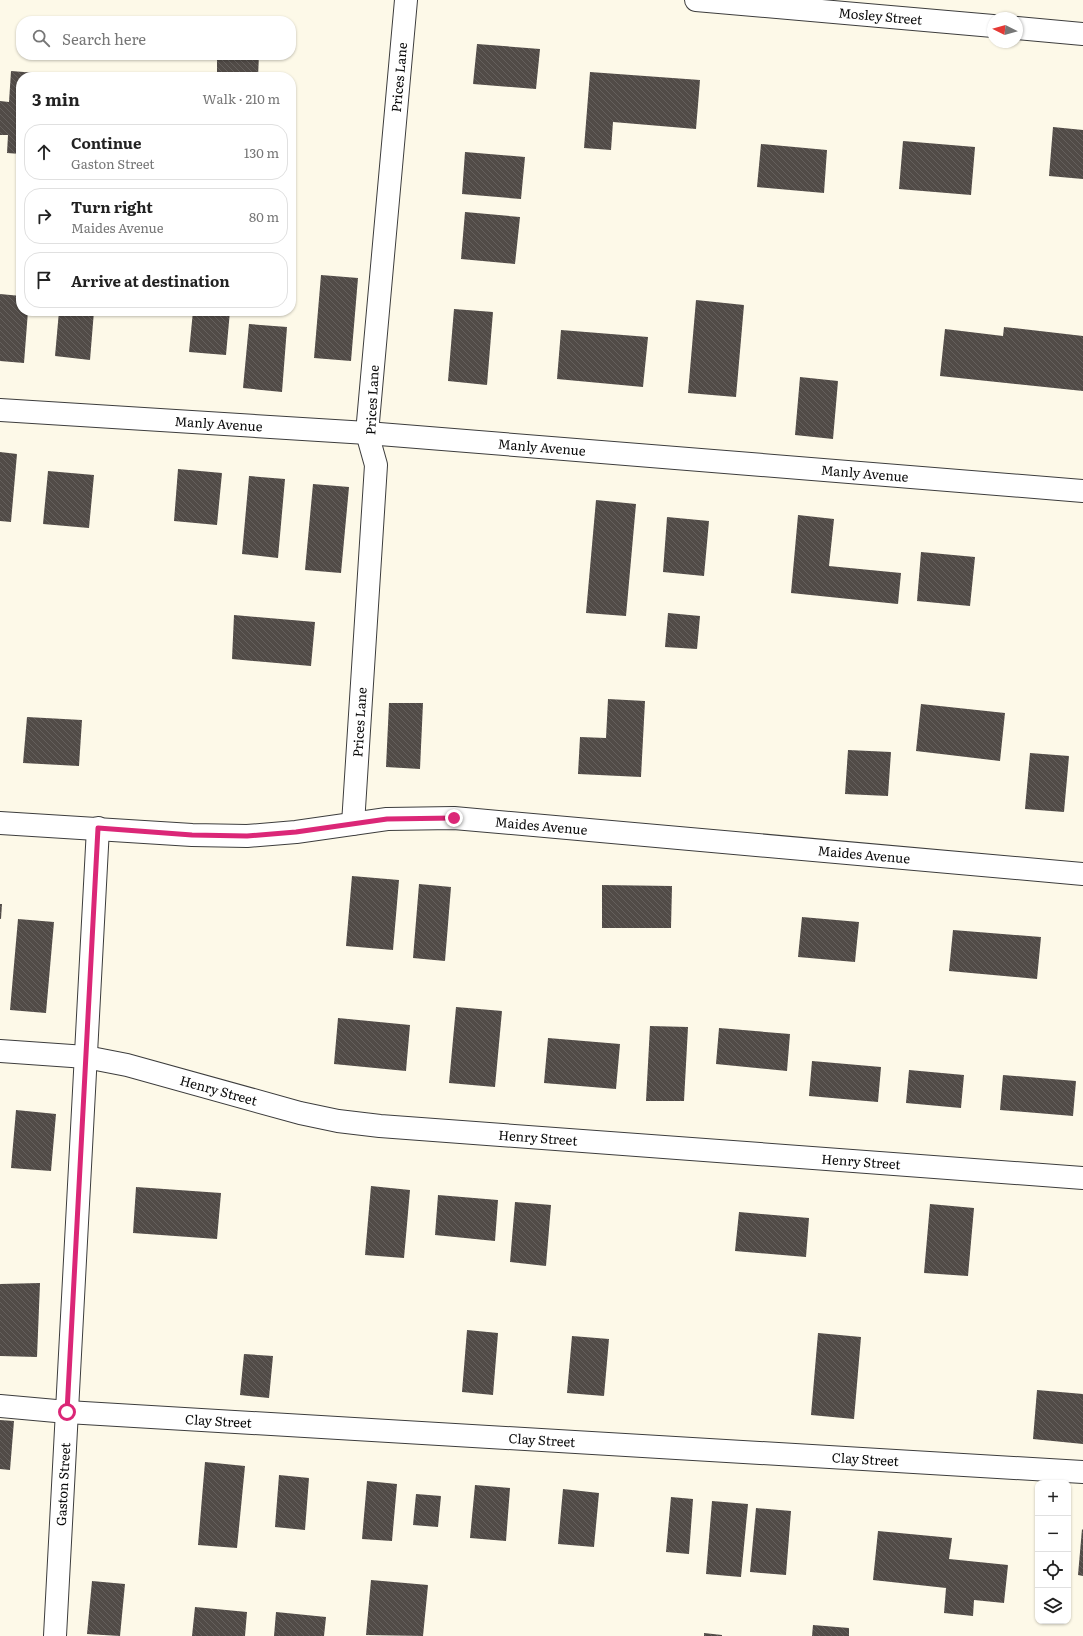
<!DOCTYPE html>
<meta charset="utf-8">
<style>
body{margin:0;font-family:Literata,serif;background:#f6f6f6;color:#222}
.controls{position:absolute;right:12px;bottom:12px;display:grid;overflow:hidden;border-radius:8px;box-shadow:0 1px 3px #0004}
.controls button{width:36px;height:36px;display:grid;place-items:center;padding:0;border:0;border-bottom:1px solid #e0e0e0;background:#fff;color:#222;font:20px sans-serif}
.compass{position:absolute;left:987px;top:12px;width:36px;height:36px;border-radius:50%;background:#fff;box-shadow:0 1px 3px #0004;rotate:275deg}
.stop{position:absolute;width:12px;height:12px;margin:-9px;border:3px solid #db2777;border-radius:50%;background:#fff}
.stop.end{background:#db2777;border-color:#fff;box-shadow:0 1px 4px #0008}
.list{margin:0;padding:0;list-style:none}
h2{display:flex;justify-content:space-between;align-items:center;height:52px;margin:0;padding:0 16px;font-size:17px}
h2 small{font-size:13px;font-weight:400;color:#767676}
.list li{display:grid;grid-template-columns:26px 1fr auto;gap:12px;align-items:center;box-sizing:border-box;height:56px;margin:0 8px 8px;padding:0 8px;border:1px solid #e0e0e0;border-radius:16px}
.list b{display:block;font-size:15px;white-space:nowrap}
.list p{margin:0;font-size:13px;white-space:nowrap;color:#767676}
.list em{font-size:13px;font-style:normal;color:#767676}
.icon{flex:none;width:22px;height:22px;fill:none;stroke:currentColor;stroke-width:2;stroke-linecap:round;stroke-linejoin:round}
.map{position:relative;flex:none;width:1083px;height:1636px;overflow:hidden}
.search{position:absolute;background:#fff;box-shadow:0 1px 3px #0004;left:16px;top:16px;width:280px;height:44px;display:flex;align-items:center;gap:10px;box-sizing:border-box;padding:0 14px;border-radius:16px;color:#767676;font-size:15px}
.panel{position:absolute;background:#fff;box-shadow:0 1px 3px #0004;left:16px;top:72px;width:280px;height:244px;border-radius:16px}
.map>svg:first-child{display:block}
.building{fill:url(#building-back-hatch)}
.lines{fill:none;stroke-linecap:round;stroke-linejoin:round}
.minor-casing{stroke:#3d3d3d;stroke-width:24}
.minor{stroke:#fff;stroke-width:22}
.route{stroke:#db2777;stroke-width:5}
.labels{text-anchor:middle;stroke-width:4;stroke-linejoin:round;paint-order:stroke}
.street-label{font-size:13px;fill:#0a0a0a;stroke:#fff}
</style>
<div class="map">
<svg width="1083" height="1636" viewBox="0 0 1083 1636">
<defs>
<pattern id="building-back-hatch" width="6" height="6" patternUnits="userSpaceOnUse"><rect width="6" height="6" fill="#514b47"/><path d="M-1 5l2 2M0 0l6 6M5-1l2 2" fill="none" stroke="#65605d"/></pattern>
</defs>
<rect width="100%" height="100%" fill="#fdf9e8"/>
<!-- building -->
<path class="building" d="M477 44 540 49 536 89 473 84Z
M217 55H259L258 77H217Z
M11 71 50 74V77H21V154L7 153 8 135H0V101L9 102Z
M590 72 700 80 696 129 613 122 611 150 584 148Z
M1053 127 1083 130V179L1049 176Z
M903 141 975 147 971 195 899 189Z
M761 144 827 150 824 193 757 187Z
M465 152 525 157 521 199 462 194Z
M465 212 520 217 515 264 461 259Z
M321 275 358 278 351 361 314 358Z
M0 294 21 296V311H28L24 363 0 361Z
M696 300 744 305 736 397 688 393Z
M454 309 493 312 487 385 448 381Z
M59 311H94L90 360 55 356Z
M193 311H230L226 355 189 352Z
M249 324 287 327 282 392 243 388Z
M1004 327 1083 336V391L940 376 945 329 1003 336Z
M561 330 648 337 643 387 557 379Z
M800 377 838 381 833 439 795 435Z
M0 452 17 454 11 522 0 521Z
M178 469 222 473 217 525 174 521Z
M48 471 94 475 89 528 43 524Z
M249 476 285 479 278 558 242 554Z
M313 484 349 487 341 573 305 570Z
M596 500 636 504 626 616 586 613Z
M798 515 834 519 829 566 901 573 898 604 791 593Z
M667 517 709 521 704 576 663 572Z
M921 552 975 557 970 606 917 601Z
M668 613 700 616 697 649 665 647Z
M234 615 315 622 311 666 232 659Z
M608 699 645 701 641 777 578 774 580 737 606 738Z
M389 703H423L420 769 386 767Z
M921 704 1005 713 1000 761 916 751Z
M27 717 82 720 79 766 23 763Z
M848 750 891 752 888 796 845 794Z
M1030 753 1069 756 1064 812 1025 809Z
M352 876 399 880 393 950 346 946Z
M419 884 451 887 445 961 413 958Z
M602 885 672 886 671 928H602Z
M0 904H2L1 919H0Z
M802 917 859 922 855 962 798 957Z
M18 919 54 922 46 1013 10 1010Z
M953 930 1041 937 1037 979 949 971Z
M456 1007 502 1011 495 1087 449 1083Z
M338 1018 410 1025 406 1071 334 1064Z
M650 1026 688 1027 684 1101H646Z
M719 1028 790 1034 787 1071 716 1064Z
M548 1038 620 1044 616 1089 544 1083Z
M812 1061 881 1067 878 1102 809 1096Z
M909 1070 964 1075 961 1108 906 1103Z
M1003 1075 1076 1081 1073 1116 1000 1110Z
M16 1110 56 1114 51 1171 11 1168Z
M371 1186 410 1190 404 1258 365 1255Z
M136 1187 221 1193 217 1239 133 1233Z
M438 1195 498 1200 495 1241 435 1235Z
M515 1202 551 1205 546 1266 510 1262Z
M930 1204 974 1208 968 1276 924 1273Z
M739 1212 809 1218 806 1257 735 1251Z
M40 1283 37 1357 0 1356V1284Z
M467 1330 498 1333 493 1395 462 1392Z
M818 1333 861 1337 854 1419 811 1415Z
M572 1336 609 1339 604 1396 567 1393Z
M244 1354 273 1356 269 1398 240 1395Z
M1037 1390 1083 1394V1444L1033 1439Z
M0 1420 14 1421 10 1470 0 1469Z
M205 1462 245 1466 237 1548 198 1545Z
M279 1475 309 1478 305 1530 275 1527Z
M367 1481 397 1484 392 1541 362 1539Z
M475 1485 510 1488 506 1541 470 1538Z
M563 1489 599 1493 594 1547 558 1544Z
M416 1494 441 1496 438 1527 413 1525Z
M671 1497 693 1499 689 1554 666 1552Z
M712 1501 748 1504 741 1577 706 1574Z
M756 1508 791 1511 786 1575 750 1572Z
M1082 1529 1083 1530V1576L1078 1575Z
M878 1531 952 1538 949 1559 1008 1565 1004 1603 974 1600 973 1616 944 1613 946 1588 873 1580Z
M371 1580 428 1585 423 1636 366 1635Z
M92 1581 125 1584 120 1636 87 1634Z
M195 1607 247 1612 245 1636H192Z
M276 1612 326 1617 324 1636H274Z
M813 1625 849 1628V1636H812Z
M704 1633 722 1635V1636H704Z"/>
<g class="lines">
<!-- minor casing -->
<g class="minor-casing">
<g id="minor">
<path id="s1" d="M696 0 993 26"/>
<path d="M1017 28 1083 34"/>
<path id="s2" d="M0 410 367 433 1083 491"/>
<path id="s3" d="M0 823 192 835 247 836 296 832 387 819 454 818 1083 874"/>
<path id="s4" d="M353 824 376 465 367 433 406 0"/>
<path id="s5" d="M0 1051 86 1057 127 1065 300 1113 338 1121 380 1126 1083 1178"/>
<path id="s6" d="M0 1406 67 1412 1083 1472"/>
<path id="s7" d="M55 1636 98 828"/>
</g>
</g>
<!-- minor -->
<use href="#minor" class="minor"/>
</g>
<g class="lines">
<!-- route -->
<path class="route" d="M67 1412 98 828 192 835 247 836 296 832 387 819 454 818"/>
</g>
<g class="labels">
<!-- street labels -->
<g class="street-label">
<text dy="5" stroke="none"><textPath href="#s1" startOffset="185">Mosley Street</textPath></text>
<text dy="5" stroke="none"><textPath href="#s4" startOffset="750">Prices Lane</textPath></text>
<text transform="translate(372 400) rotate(-87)" y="5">Prices Lane</text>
<text dy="5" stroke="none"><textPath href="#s2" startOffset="219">Manly Avenue</textPath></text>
<text dy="5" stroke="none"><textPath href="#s2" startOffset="543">Manly Avenue</textPath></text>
<text dy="5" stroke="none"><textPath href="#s2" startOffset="867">Manly Avenue</textPath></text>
<text dy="5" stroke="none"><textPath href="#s4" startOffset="102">Prices Lane</textPath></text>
<text dy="5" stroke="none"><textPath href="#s3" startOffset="543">Maides Avenue</textPath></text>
<text dy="5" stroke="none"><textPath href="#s3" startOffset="867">Maides Avenue</textPath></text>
<text dy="5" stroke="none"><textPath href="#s5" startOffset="223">Henry Street</textPath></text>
<text dy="5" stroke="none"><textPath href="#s5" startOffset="547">Henry Street</textPath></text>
<text dy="5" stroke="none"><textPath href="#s5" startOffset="871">Henry Street</textPath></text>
<text dy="5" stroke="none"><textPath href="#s6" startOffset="219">Clay Street</textPath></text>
<text dy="5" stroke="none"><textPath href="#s6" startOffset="543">Clay Street</textPath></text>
<text dy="5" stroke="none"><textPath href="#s6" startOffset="867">Clay Street</textPath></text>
<text dy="5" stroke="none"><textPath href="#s7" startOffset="152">Gaston Street</textPath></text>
</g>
</g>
</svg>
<div class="controls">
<button>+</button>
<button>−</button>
<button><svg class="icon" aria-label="locate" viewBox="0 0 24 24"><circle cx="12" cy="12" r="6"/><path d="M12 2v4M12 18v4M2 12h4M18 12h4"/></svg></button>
<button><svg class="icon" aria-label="layers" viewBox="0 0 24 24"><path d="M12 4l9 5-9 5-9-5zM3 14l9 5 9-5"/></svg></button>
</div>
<svg class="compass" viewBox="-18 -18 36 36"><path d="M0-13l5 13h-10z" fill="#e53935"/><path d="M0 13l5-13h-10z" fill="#767676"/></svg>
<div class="stop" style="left:67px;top:1412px"></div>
<div class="stop end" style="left:454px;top:818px"></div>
<div class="search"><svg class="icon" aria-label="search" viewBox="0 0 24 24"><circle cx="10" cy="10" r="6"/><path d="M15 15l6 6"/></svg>Search here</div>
<section class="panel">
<h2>3 min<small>Walk · 210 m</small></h2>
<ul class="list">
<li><svg class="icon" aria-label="ahead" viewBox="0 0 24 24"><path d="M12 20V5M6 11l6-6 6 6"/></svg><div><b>Continue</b><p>Gaston Street</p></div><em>130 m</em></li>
<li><svg class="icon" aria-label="right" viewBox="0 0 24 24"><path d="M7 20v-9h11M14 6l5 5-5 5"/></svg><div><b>Turn right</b><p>Maides Avenue</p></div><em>80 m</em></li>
<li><svg class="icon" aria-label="arrive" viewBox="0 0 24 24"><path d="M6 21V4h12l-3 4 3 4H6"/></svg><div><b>Arrive at destination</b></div></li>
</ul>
</section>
</div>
